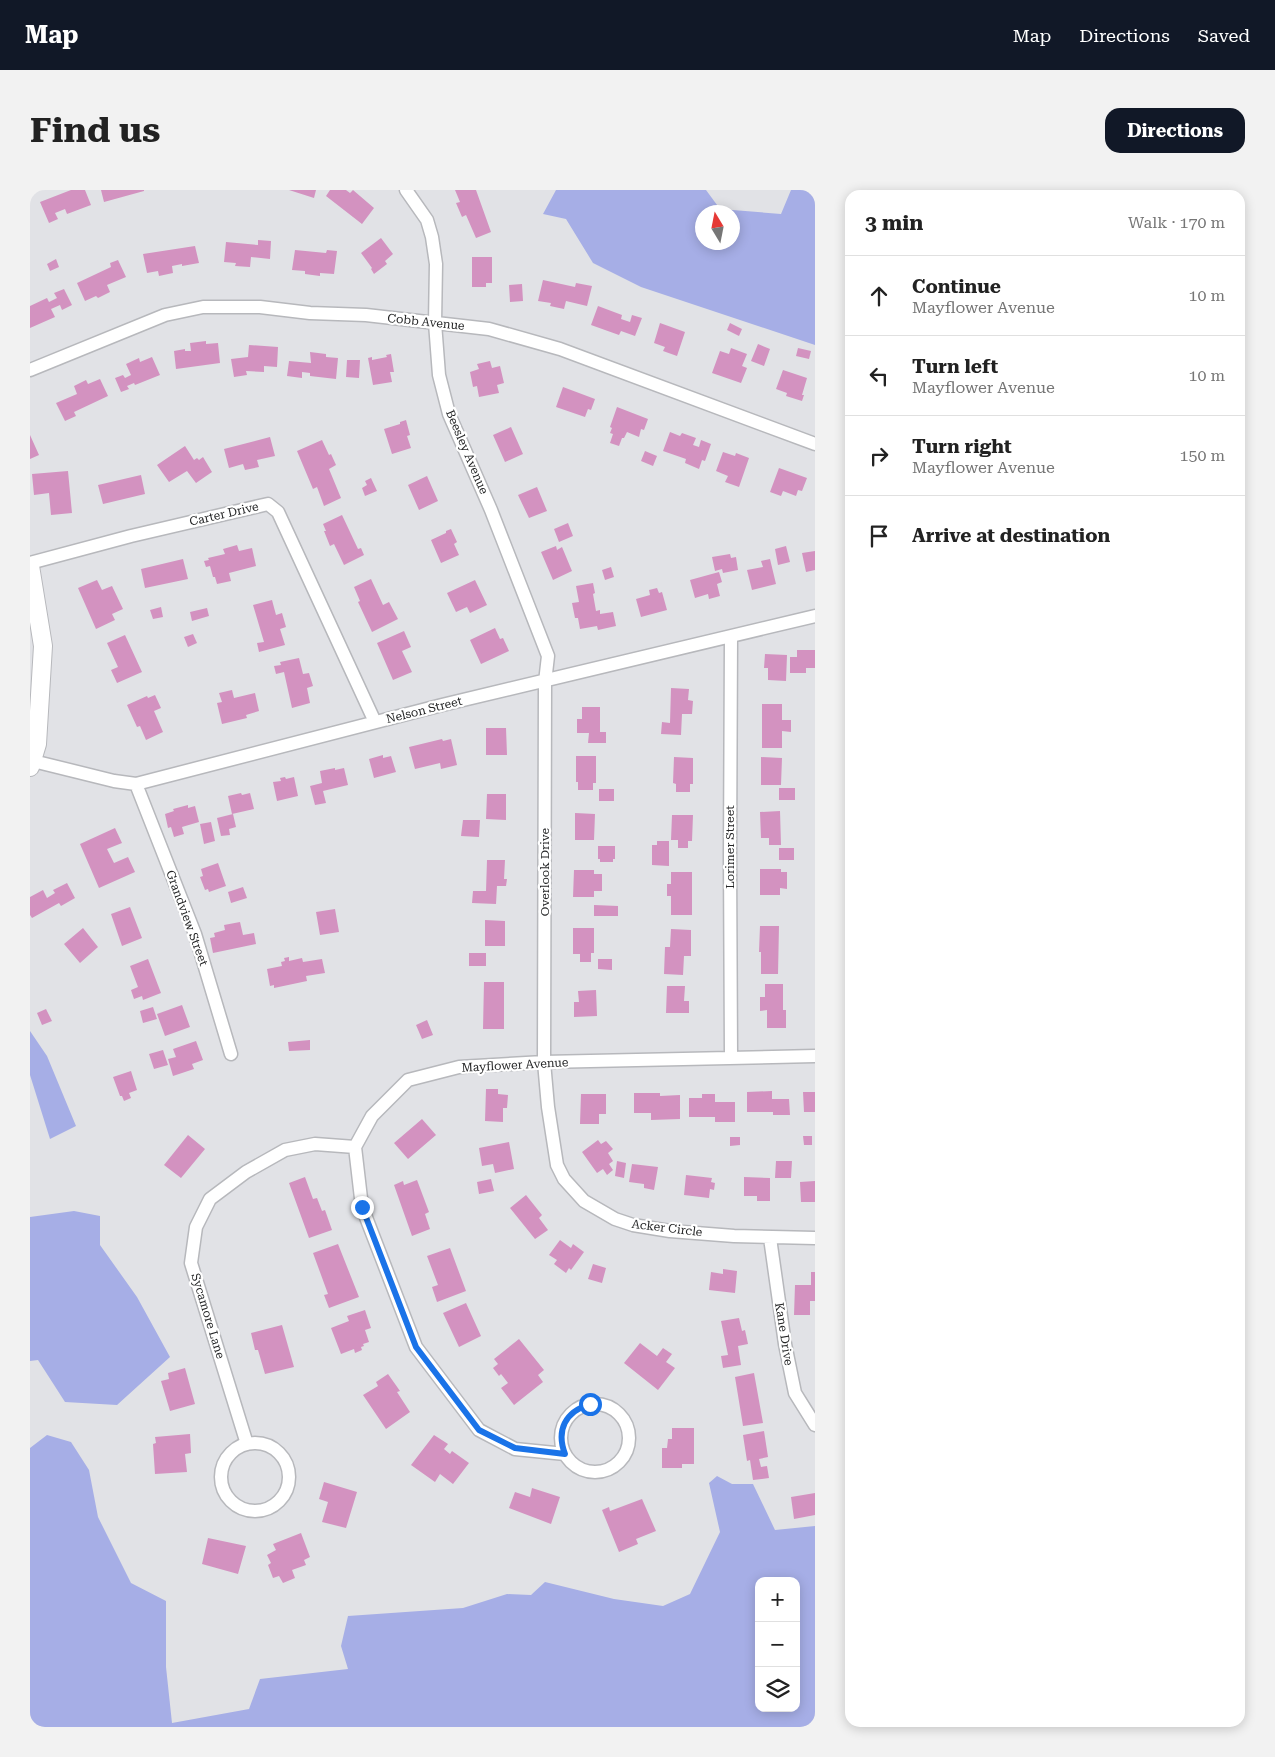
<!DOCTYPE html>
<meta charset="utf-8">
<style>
body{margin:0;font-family:"Roboto Serif",serif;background:#f2f2f2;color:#222}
.controls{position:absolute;right:15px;bottom:15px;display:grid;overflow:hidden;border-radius:10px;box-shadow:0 2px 12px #0003}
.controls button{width:45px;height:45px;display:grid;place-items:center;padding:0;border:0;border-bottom:1px solid #e0e0e0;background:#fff;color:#222;font:25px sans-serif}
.compass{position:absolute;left:665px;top:15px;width:45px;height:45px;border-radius:50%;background:#fff;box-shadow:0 2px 12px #0003;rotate:350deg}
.stop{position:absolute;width:15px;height:15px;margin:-11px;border:4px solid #1a73e8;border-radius:50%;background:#fff}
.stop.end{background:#1a73e8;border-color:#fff;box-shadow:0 1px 5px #0008}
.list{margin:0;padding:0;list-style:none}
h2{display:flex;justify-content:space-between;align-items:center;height:65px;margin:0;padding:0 20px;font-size:21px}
h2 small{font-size:16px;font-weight:400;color:#767676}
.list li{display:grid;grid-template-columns:32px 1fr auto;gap:15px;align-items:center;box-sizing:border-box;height:80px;padding:0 20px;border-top:1px solid #e0e0e0}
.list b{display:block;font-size:19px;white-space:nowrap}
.list p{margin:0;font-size:16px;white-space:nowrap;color:#767676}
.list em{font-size:16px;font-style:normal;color:#767676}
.icon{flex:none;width:28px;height:28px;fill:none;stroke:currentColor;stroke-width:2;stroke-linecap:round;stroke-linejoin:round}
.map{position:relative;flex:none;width:785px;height:1537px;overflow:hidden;border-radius:15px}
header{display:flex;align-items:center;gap:30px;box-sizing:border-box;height:70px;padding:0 25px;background:#111827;color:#fff}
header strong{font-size:24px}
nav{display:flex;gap:28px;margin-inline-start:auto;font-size:18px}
.intro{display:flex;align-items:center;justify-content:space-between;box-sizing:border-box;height:120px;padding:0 30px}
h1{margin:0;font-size:35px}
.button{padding:12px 22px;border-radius:15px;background:#111827;color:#fff;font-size:18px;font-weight:700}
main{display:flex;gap:30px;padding:0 30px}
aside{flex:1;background:#fff;border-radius:15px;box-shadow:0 2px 12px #0003}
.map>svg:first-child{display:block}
.green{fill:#a6aee6;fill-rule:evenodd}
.building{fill:#d392c0}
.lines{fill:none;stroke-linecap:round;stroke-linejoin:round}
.street-casing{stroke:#b7b8bc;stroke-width:15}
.secondary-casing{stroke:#b7b8bc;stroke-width:20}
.street{stroke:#fff;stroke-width:12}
.secondary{stroke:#fff;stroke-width:18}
.route{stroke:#1a73e8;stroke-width:6}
.labels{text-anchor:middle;stroke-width:4.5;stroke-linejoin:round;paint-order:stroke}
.street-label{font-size:12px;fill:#242526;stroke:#fff}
</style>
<header>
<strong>Map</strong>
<nav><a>Map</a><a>Directions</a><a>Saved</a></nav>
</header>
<div class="intro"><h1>Find us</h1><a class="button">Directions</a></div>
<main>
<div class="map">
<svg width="785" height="1537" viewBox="0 0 785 1537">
<rect width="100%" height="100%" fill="#e1e2e6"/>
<!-- green -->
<path class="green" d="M526 0H676L690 19 751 24 761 0H785V155L611 97 563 73 536 29 513 24ZM702 22V52H672V22Z
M0 841 17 866 46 936 20 949 0 885Z
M44 1021 70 1026V1055L107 1107 140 1167 87 1215 35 1212 8 1170 0 1171V1027Z
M17 1245 41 1252 59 1280 68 1327 101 1393 136 1411V1477L142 1533 219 1519 230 1489 318 1479 311 1456 318 1426 433 1418 477 1404 501 1405 515 1392 584 1409 633 1416 660 1404 690 1342 679 1293 687 1286 702 1294H723L745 1340 785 1336V1537H0V1258ZM729 1391H766V1518H729Z"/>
<!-- building -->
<path class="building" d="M41 0H55L61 15 37 24 35 19 25 23 28 29 19 33 10 12Z
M71 0H114V1L74 12Z
M259 0H286L284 8Z
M300 0H316L320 3 323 0 344 18 332 34 296 6Z
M425 0H446L461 42 446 48 436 25 432 27 426 13 430 12Z
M351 48 363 64 355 71 357 74 344 84 341 79 342 78 331 63Z
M228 50 241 51 240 69 221 67 220 77 205 76 206 73 194 72 196 52 228 55Z
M165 56 169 73 152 76V74L142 76 143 83 129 86 128 81 117 83 113 64Z
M265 60 296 63 297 60 307 61 304 84 290 83V86L275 84V81L262 80Z
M442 67H462V93H456V97H442Z
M26 69 29 77 20 81 17 74Z
M88 70 96 87 77 95 80 102 68 108 66 106 55 111 47 93 81 77 80 73Z
M513 90 545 97 546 93 562 96 557 116 536 111 534 119 520 116 521 113 508 111Z
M492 94 493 111 480 112 479 95Z
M34 99 42 115 32 120 30 115 21 119 25 127 0 138V116L17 108 19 112 27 108 24 103Z
M568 116 592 125 591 129 600 132 602 125 612 128 605 146 591 141 589 145 561 135Z
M630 133 655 142 647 166 633 161 635 157 624 153Z
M700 133 712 139 709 146 697 140Z
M176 151V154L188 153 190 173 146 179 144 161 155 159V161H161L160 153Z
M728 154 740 159 734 176 721 171Z
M219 155 248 157 247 177 234 176V182L216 181 217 185 204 187 201 169 218 167Z
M701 158 717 164 712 176 717 178 711 193 682 183 690 161 699 164Z
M768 158 781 161 779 169 766 166Z
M280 162 296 164V167L308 168 306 189 280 186V183L272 182V188L257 186 259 171 281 173Z
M361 164 364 182H360L362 192 343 195 338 168 342 167V170L357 167 356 165Z
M122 167 130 185 105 195 104 193 97 196 99 199 91 202 85 188 93 185 95 188 101 185 96 174 109 168 110 172Z
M317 170H330L329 188 316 187Z
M460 171 462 178 470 176 474 193 467 195 469 203 449 207 447 196 443 197 440 182 449 179 447 174Z
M753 180 777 188 772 205H774L772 211 756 206 757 203 746 199Z
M70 189 78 206 44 222 46 226 35 231 26 213 47 204 44 196 56 190 58 194Z
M533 197 565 209 561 220 558 219 555 227 526 217Z
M587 217 618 229 614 240 611 239 609 247 597 242 594 248H592L589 256 580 253 583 244 580 243 582 238 580 237Z
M376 230 380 245 377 246 381 258 362 264 354 239 370 234V232Z
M481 237 493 264 475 272 463 245Z
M640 242 650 246 652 243 666 248 663 255 669 257 671 250 681 254 675 271 672 270 669 279 655 273 656 269 633 261Z
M0 245 9 265 0 269Z
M240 247 245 266 227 270 229 277 215 280 213 274 199 278 194 259Z
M292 250 299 265 301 264 306 275 299 279 311 308 294 316 287 297 283 299 267 261Z
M155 256 164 270 167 268 169 270 173 267 182 282 166 293 157 281 139 292 127 275Z
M615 261 627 266 623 276 611 271Z
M693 262 705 266 706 263 719 268 709 297 695 292 698 286 686 281Z
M749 278 777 288 772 301 768 300 766 306 753 301 751 306 740 302Z
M38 281 42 323 21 325 19 303 4 305 2 284Z
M111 285 115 304 73 314 68 295Z
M397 286 408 311 389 320 378 295Z
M341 288 347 301 335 306 332 298 337 295 335 291Z
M507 297 517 321 499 328 488 305Z
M312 325 328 359 331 358 334 365 314 375 304 354 300 356 294 341H296L293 334Z
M538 333 543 346 529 352 524 339Z
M421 339 427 352 424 354 429 365 411 373 401 350 416 343V341Z
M207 355 209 361 222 358 226 376 199 383 201 391 187 394 185 387H183L180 376 176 377 174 371 179 370 178 368 195 364 193 359Z
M526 356 527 360 532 357 542 381 523 390 511 362Z
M756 356 760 372 748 375 745 359Z
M785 361V380L776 382 772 363Z
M700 364 701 368 706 367 708 380 693 383 692 379 685 381 682 367Z
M153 369 158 389 115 398 111 379Z
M740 369 746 394 722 400 717 380 733 377 731 371Z
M581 377 584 387 575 390 572 380Z
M689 382 692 392 687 394 690 406 679 409 678 404 665 408 660 390Z
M341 389 353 415 359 412 368 429 342 442 328 412 330 411 324 397Z
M67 390 72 400 82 396 93 419 82 424 85 430 66 439 48 398Z
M445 390 457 415 440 423 437 417 426 422 417 403Z
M563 393 565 403 563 404 566 421 570 420V424L583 422 586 436 568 440 567 436 550 439 548 428H545L542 413 549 412 546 396Z
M627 398 629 403 632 402 637 420 611 427 606 409 620 405 619 400Z
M242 410 246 425 252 423 256 437 250 439 255 455 229 462 227 453 234 452 223 415Z
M131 417 133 427 123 429 120 420Z
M177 418 179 426 162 431 160 422Z
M465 438 470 449 473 448 479 461 451 474 440 450Z
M374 441 381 457 372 461 382 482 363 490 347 453Z
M163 444 167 453 158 457 154 447Z
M95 445 112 482 87 493 81 480 88 477 77 453Z
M767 460H785V478H776V483H760V467H767Z
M735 464 757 465 756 491 738 490V478H734Z
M269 468 273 484 279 483 283 496 277 498 280 513 262 518 254 482 246 484 244 476 251 475 250 472Z
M641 498 659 499 658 510 663 511 662 524H652L651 545 631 544 632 532 640 533Z
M202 500 204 508 225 503 229 521 216 525 217 528 192 534 187 513 192 512 189 503Z
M125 505 131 518 124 521 133 542 116 550 110 536 107 537 97 515 117 506 118 508Z
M732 514H752V530H761V542L752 541V558H732Z
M552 517H570V542H576V553H558L559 543H547V529H552Z
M456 538H476L477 565H456Z
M412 549 413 551 421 549 427 575 411 579 410 573 385 579 379 557Z
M353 565V568L361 566 366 582 344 588 339 569Z
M546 566H566V593H563V600H548V592H546Z
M644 567 663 568V594H660V602H646V594L643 593Z
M731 567 752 568 751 595H731Z
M305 578V580L314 578 318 595 293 601 296 613 285 615 280 596 292 593 290 581Z
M255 587 256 589 264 587 268 606 247 611 243 592 251 591 250 588Z
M749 598H765V610H749Z
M569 599H584V611H569Z
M211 603 212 605 220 603 224 619 202 624 198 606Z
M457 604H476V630L456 629Z
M158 615V618L165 616 169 632 152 637 154 644 144 647 141 637 138 638 135 624 144 621 143 619Z
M750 621 751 655H739V648H731L730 622Z
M545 623 565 624 564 650H545Z
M203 624 206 637 199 639 200 645 191 646 187 628Z
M642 625H663L662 651H658V658H648V650H641Z
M433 630H450L449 647 431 646Z
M181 632 185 651 174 654 170 634Z
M85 638 92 653 77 659 84 673 98 667 105 682 69 698 50 654Z
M627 651H639V676L622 675V655H627Z
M568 656H585V669H583V672H570V669H568Z
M749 658H764V670H749Z
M457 670H475L474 689H477L476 696H467L466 714 442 713 443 701H456Z
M188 673 196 696 179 702 178 699 175 700 170 687 173 686 171 679Z
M730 679H751V682H757V699L750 698V705H730Z
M544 680H564V684H572V701H564V707H543Z
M641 682H662V725H641V706H637V694H641Z
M37 693 45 708 31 716 29 713 2 728 0 725V707L13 700 17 708 25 703 23 700Z
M213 697 217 708 201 713 198 702Z
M564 715 588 716V726H564Z
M100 717 112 748 92 756 81 724Z
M305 719 309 742 290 745 286 722Z
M455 730 475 731V756H455Z
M210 732 213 745 224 743 226 754 183 763 180 748 185 747 184 743 195 740 194 735Z
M730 736H749L748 784H731V762H729Z
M53 738 68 757 50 773 34 754Z
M543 738H564V763H561V772H550V764H543Z
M641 739 661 740V766H654L653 785 634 784 635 757H640Z
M439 763H456V776H439Z
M259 767V771L272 768 273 772 292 769 295 783 276 786 277 791 244 798V795L240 796 237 779 252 776 251 772 255 771 254 768Z
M118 769 131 803 113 810 112 806 104 809 101 800 108 797 100 776Z
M568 769H582V780L568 779Z
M454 792H474V839H453Z
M735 794H753V820H756V838H737V820L730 821V807H735Z
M637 796H655L654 811H659V823H636Z
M566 800 567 826 544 827V812H549L548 801Z
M152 815 160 837 135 846 127 824Z
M123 817 127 829 113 833 110 821Z
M16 819 22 831 12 835 7 823Z
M397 830 403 845 392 849 386 835Z
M280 850V860L259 861 258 852Z
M166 851 173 870 162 874 164 879 143 886 138 869 146 867 143 859Z
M133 860 138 875 124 879 119 864Z
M101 881 107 900 99 903 101 908 94 911 92 906H90L83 887Z
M456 899H468V904L478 905 477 918H473V932L455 931Z
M742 901V909H759L760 925H743V922H717V902Z
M773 902H785V922H774Z
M604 903H630V906L650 905V929L621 930V923H604Z
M551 904H576V924H569V934H550Z
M672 904H685V912H705V932H685V927H659V908H672Z
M392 929 406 945 378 969 364 953Z
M158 945 175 959 151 988 134 975Z
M773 946H782V955H774Z
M700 947H710V955L700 956Z
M568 950 571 954 576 951 583 959 578 963 583 971 579 974 583 980 577 985 573 979 567 983 552 962Z
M479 952 484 979 465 983 463 974 452 976 449 958Z
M587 971 596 973 594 988 585 986Z
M746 971H762L761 988H745Z
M602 974 628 977 624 1000 614 998V994L599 992Z
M656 985 682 988 681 992 685 993 684 1000 680 999 679 1008 654 1005Z
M275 987 283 1009 287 1008 292 1021 295 1020 302 1040 279 1048 259 993Z
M714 987 740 988V1011H727V1006H714Z
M461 989 464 1001 449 1004 447 992Z
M387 990 399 1022 395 1024 400 1039 382 1046 364 995 373 991 374 995Z
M785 991V1012H771L770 992Z
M496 1005 512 1025 509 1028 518 1040 505 1049 480 1018Z
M530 1050 541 1058 543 1054 554 1062 541 1080 539 1078 536 1083 524 1074 527 1070 519 1065Z
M308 1054 329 1107 299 1118 294 1105 298 1104 283 1063Z
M420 1058 436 1101 407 1112 402 1097 408 1095 397 1066Z
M563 1074 576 1078 572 1093 558 1089Z
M693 1079 707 1081 705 1103 679 1100 681 1082 693 1084Z
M781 1082H785V1111H780V1125H764L765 1095H781Z
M436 1113 451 1146 429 1157 413 1123Z
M335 1120 341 1138 335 1140 339 1152 333 1154 334 1156 331 1157 332 1160 325 1163 324 1159 311 1164 301 1138 319 1131 317 1126Z
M709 1128 712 1141 715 1140 718 1154 708 1156 711 1175 693 1178 691 1166 698 1165 691 1131Z
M252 1135 264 1177 235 1184 228 1160H225L221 1143Z
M489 1149 514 1180 508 1185 513 1192 484 1215 471 1198 478 1193 471 1184 469 1186 463 1178 468 1174 464 1169Z
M610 1153 627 1166 633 1158 642 1164 636 1172 645 1178 628 1200 594 1173Z
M155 1178 165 1214 140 1221 131 1191 139 1189 138 1183Z
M724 1183 733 1233 713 1236 705 1187Z
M358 1184 370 1201 367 1202 380 1222 356 1239 333 1205 348 1196 346 1192Z
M642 1238H664V1274H652V1278H632V1258H637L638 1249H642Z
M734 1241 738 1267 729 1269 731 1277 737 1276 739 1288 723 1290 720 1270 717 1271 713 1245Z
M160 1244 161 1263 155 1264 157 1282 125 1284 123 1254 126 1253 125 1247Z
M404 1245 418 1254 414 1259 420 1264 422 1261 439 1273 423 1294 410 1284 405 1292 381 1275Z
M294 1292 327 1302 316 1338 292 1332 298 1312 289 1309Z
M502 1298 530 1307 521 1334 479 1318 485 1302 500 1307Z
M785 1303V1325L764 1329 761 1307Z
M612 1309 626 1341 606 1349 608 1354 589 1362 572 1320 579 1317 580 1321Z
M271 1343 280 1367 274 1370 276 1375 262 1380 265 1388 253 1393 249 1386 243 1388 238 1375 241 1373 237 1365 246 1360 243 1354Z
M178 1348 216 1356 208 1384 172 1374Z"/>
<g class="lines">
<!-- street casing -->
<g class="street-casing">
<path id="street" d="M376 0 397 30 402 47 406 74 405 133 409 185 419 224 461 320 518 466 515 492 514 872 518 917 527 975 534 989 554 1011 585 1029 603 1035 640 1041 704 1046 785 1048
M0 180 135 125 173 117H230L280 123 336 125 459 139 530 159 785 254
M0 373 101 346 238 314 248 322 345 532
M3 571 84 591 106 594 412 515 785 426
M106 594 165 744 201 864
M701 867 700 667 701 447
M740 1048 755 1154 765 1203 785 1235
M531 1248a34 34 0 1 1 68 0a34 34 0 1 1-68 0Z
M191 1287a34 34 0 1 1 68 0a34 34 0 1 1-68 0Z
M217 1254 161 1073 166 1037 180 1009 216 982 255 960 285 954 325 957
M535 1264 485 1259 449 1240 386 1157 332 1017 325 957 342 926 378 890 429 877 514 872 785 866"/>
</g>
<!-- secondary casing -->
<g class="secondary-casing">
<path id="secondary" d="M0 376 13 456 7 554 0 577"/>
</g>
<!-- street -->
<use href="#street" class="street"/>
<!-- secondary -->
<use href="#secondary" class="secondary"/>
</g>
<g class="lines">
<!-- route -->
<path class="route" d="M332 1017 386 1157 449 1240 485 1258 535 1264C526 1240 535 1222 560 1214"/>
</g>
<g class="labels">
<!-- street labels -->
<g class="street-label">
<text transform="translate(396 132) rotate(6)" y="4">Cobb Avenue</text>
<text transform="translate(437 262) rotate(67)" y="4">Beesley Avenue</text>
<text transform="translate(194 324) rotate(-13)" y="4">Carter Drive</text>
<text transform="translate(394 520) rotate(-14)" y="4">Nelson Street</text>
<text transform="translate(700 657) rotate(-90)" y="4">Lorimer Street</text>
<text transform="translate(515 682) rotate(-90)" y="4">Overlook Drive</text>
<text transform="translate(157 728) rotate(70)" y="4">Grandview Street</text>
<text transform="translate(485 875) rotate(-3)" y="4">Mayflower Avenue</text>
<text transform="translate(637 1038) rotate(7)" y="4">Acker Circle</text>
<text transform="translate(178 1126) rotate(73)" y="4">Sycamore Lane</text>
<text transform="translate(754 1144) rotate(81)" y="4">Kane Drive</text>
</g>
</g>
</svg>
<div class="controls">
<button>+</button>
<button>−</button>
<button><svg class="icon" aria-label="layers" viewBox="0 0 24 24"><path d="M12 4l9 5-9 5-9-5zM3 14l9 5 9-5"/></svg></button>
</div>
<svg class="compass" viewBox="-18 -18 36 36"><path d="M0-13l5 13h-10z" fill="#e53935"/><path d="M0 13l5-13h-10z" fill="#767676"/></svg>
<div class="stop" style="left:560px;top:1214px"></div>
<div class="stop end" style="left:332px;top:1017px"></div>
</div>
<aside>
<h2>3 min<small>Walk · 170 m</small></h2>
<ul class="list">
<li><svg class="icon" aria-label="ahead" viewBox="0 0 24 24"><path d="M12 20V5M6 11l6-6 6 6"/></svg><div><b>Continue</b><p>Mayflower Avenue</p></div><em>10 m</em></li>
<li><svg class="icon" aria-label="left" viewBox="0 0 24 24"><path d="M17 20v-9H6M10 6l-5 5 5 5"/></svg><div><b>Turn left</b><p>Mayflower Avenue</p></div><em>10 m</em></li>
<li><svg class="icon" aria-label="right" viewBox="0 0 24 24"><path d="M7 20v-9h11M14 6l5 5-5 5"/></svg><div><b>Turn right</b><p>Mayflower Avenue</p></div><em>150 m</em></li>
<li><svg class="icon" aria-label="arrive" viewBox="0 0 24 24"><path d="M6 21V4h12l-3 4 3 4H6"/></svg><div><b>Arrive at destination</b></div></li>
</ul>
</aside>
</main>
